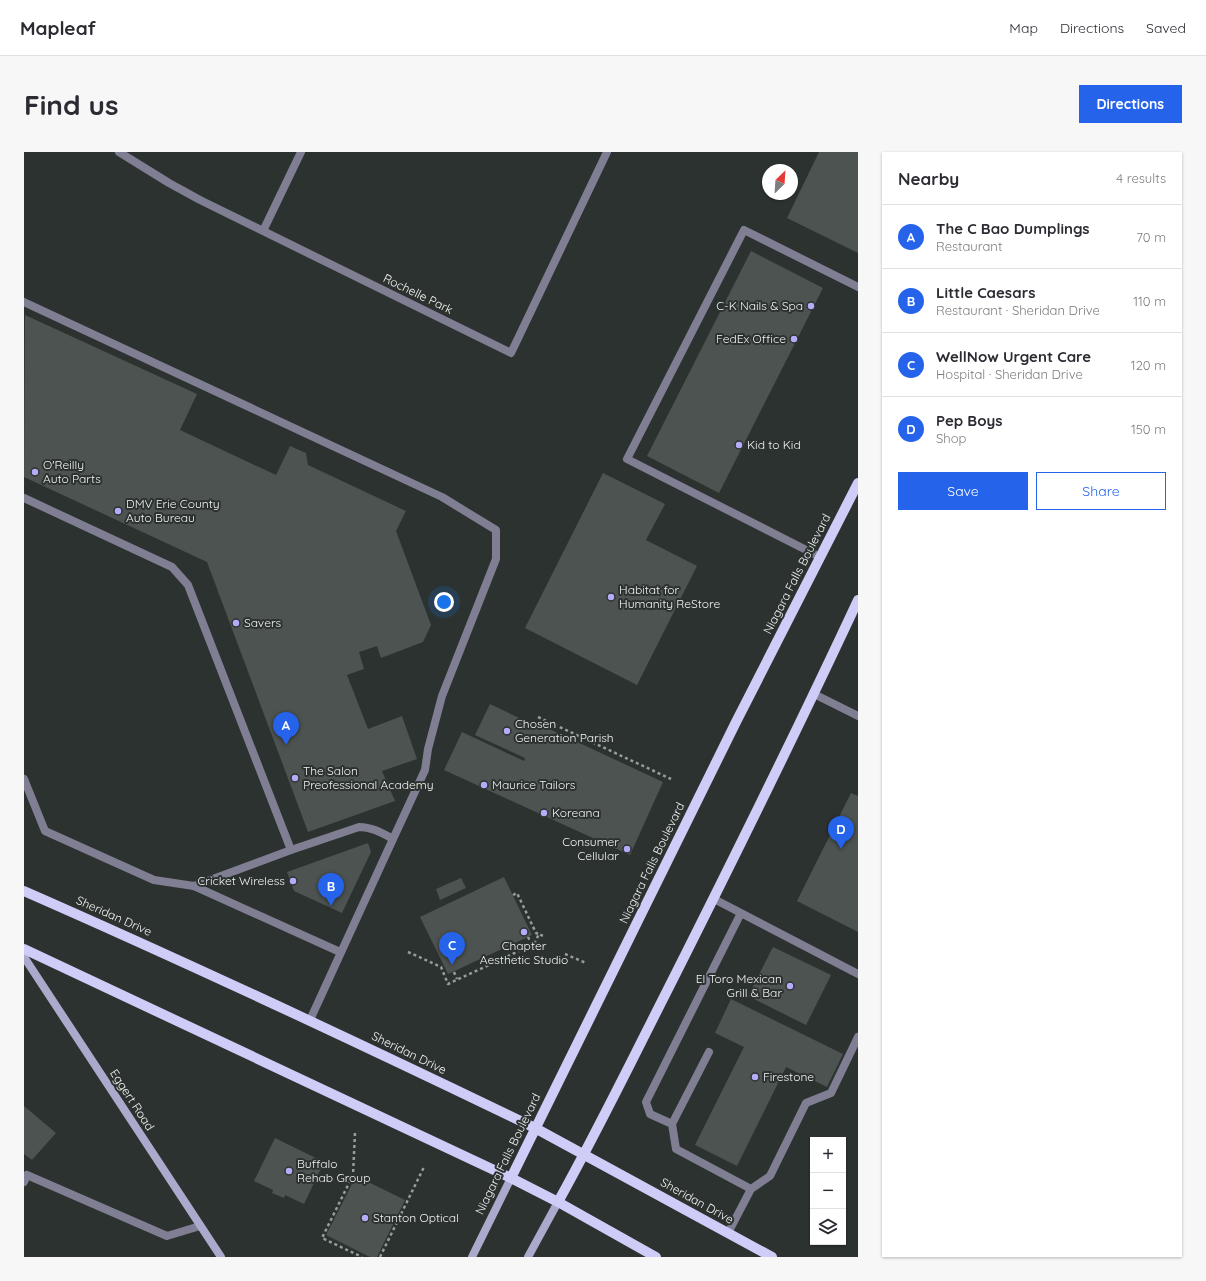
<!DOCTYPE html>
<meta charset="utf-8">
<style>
body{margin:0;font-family:Quicksand,sans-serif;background:#f7f7f7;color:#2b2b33}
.controls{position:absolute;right:12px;bottom:12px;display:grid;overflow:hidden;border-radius:0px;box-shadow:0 1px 3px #0004}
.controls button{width:36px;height:36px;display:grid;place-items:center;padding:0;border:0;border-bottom:1px solid #e1e1e2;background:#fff;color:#2b2b33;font:20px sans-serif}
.compass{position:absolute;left:738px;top:12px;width:36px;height:36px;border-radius:50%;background:#fff;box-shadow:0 1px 3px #0004;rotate:25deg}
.you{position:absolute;left:420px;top:450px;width:14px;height:14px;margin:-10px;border:3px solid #fff;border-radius:50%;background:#1a73e8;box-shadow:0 0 0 6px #1a73e833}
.badge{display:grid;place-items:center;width:26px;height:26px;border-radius:50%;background:#2563eb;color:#fff;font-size:13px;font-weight:700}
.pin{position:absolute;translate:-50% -33px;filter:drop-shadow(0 1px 2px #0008)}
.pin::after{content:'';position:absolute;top:21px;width:14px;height:12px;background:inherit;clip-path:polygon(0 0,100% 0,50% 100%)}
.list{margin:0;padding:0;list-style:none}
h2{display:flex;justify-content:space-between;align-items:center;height:52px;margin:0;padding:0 16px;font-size:17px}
h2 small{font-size:13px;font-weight:400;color:#7c7c81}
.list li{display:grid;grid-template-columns:26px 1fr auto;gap:12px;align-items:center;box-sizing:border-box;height:64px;padding:0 16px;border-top:1px solid #e1e1e2}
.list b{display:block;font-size:15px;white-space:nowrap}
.list p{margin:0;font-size:13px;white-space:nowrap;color:#7c7c81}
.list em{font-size:13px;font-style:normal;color:#7c7c81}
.actions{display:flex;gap:8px;padding:12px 16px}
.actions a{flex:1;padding:9px 0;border:1px solid #2563eb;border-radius:0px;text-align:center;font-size:14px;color:#2563eb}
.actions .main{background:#2563eb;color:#fff}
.icon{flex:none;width:22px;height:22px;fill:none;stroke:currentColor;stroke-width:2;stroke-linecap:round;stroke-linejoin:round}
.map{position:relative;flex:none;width:834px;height:1105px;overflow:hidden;border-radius:0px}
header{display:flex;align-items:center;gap:24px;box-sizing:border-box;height:56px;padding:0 20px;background:#fff;border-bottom:1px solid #e1e1e2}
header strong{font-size:19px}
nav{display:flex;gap:22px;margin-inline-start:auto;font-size:14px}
.intro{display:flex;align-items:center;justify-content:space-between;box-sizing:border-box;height:96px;padding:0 24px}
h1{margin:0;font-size:28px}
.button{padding:10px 18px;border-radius:0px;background:#2563eb;color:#fff;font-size:14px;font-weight:700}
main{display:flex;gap:24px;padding:0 24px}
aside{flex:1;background:#fff;border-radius:0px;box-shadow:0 1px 3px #0004}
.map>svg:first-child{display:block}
.building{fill:#4d5350}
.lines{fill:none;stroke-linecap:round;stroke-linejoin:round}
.path{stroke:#989d9b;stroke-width:2.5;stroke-dasharray:3 3;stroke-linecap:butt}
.service{stroke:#807e93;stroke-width:8}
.minor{stroke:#807e93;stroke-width:8}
.secondary{stroke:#acaacc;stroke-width:8}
.primary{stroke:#cfccf8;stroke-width:10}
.poi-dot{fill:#b4acf9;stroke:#2c322f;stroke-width:1.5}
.labels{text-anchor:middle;stroke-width:4;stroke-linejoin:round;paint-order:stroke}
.street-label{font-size:12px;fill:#f2f5f4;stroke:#2c322f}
.poi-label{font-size:12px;fill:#f2f5f4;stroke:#2c322f;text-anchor:start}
</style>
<header>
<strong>Mapleaf</strong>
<nav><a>Map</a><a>Directions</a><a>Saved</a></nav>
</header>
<div class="intro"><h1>Find us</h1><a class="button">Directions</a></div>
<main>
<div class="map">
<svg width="834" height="1105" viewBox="0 0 834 1105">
<rect width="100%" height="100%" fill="#2c322f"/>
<!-- building -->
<path class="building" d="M795 0H834V101L763 66Z
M727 99 799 136 695 341 623 304Z
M1 163 173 242 156 278 252 323 266 294 282 301 284 313 382 359 372 379 407 473 399 490 357 506 353 494 335 500 340 517 323 523 344 577 378 564 393 607 358 619 371 649 284 680 183 410 0 325Z
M579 321 641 352 622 388 673 414 613 533 501 476Z
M466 552 516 576 517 573 639 630 606 703 420 618 438 580 500 609 501 606 451 583Z
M827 641 834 644V780L773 749Z
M344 691 347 700 318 761 270 739 263 720Z
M480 725 508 783 424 822 396 765Z
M437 726 442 736 416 748 412 737Z
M749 795 807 823 782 873 724 844Z
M707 847 819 902 803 935 762 915 713 1014 671 993 720 895 691 881Z
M0 954 32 981 8 1008 0 1002Z
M251 986 300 1010 280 1052 261 1043 260 1046 248 1041 249 1038 230 1029Z
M332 1024 381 1048 353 1105H346L302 1083Z"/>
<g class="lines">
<!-- path -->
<path class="path" d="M514 565 647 627
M489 743 493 741 512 781 515 782
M504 785 508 793
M384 800 417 815 424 832 510 792 515 782 521 785
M541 802 562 811
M430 820 433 827
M331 981 329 1023 298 1086 338 1105
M356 1105 400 1015"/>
<!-- service -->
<path class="service" d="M0 150 418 345 472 378V407L418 544 404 597 401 618 369 687
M0 346 148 415 164 433 267 698 335 675C348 675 358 681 369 687L286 868
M796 405 603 307 720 78 834 135
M790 542 834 564
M0 627 21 679 130 728 170 734 316 800
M170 734 267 698
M690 747 834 822
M685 900 648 972 652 997 727 1037
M648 972 626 962 622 950 717 761
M0 1030 3 1023 143 1084 176 1074
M704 1081 727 1037 746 1024 782 951 807 941 834 885"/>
<!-- minor -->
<path class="minor" d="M95 0 145 31 176 48 487 201 583 0
M239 79 277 0"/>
<!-- secondary -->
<path class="secondary" d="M0 805 197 1105
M448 1105 487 1026
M504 1105 534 1050"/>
<!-- primary -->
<path class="primary" d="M0 739C162 810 322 885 482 962L511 976 748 1105
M0 797 487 1026 534 1050 632 1105
M487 1026 712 570 834 331
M534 1050C573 980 608 908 644 837 709 708 773 579 834 448"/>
</g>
<!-- markers -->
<g class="poi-dot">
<circle cx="787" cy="154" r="4"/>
<circle cx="770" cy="187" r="4"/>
<circle cx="715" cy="293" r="4"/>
<circle cx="11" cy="320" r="4"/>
<circle cx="94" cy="359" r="4"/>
<circle cx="587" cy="445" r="4"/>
<circle cx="212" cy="471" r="4"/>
<circle cx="483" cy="579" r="4"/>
<circle cx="271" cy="626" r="4"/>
<circle cx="460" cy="633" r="4"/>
<circle cx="520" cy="661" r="4"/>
<circle cx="603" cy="697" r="4"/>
<circle cx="269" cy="729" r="4"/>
<circle cx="500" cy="780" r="4"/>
<circle cx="766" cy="834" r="4"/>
<circle cx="731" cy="925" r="4"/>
<circle cx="265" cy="1019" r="4"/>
<circle cx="341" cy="1066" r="4"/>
</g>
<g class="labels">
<!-- street labels -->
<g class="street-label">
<text transform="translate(394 142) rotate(26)" y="4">Rochelle Park</text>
<text transform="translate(773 422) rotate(-63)" y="4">Niagara Falls Boulevard</text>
<text transform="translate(628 711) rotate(-64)" y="4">Niagara Falls Boulevard</text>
<text transform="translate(90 764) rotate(24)" y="4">Sheridan Drive</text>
<text transform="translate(385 901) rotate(26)" y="4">Sheridan Drive</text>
<text transform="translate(108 948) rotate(57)" y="4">Eggert Road</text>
<text transform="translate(484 1002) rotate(-64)" y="4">Niagara Falls Boulevard</text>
<text transform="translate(673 1049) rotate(29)" y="4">Sheridan Drive</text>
</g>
<!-- poi labels -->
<g class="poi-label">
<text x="779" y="158" text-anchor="end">C-K Nails &amp; Spa</text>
<text x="762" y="191" text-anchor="end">FedEx Office</text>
<text x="723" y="297">Kid to Kid</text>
<text x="19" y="317">O'Reilly<tspan x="19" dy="14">Auto Parts</tspan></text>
<text x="102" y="356">DMV Erie County<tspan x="102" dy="14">Auto Bureau</tspan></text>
<text x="595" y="442">Habitat for<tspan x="595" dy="14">Humanity ReStore</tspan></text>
<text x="220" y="475">Savers</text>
<text x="491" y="576">Chosen<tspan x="491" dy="14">Generation Parish</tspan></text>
<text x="279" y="623">The Salon<tspan x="279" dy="14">Preofessional Academy</tspan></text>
<text x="468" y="637">Maurice Tailors</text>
<text x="528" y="665">Koreana</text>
<text x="595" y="694" text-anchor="end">Consumer<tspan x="595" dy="14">Cellular</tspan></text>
<text x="261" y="733" text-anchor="end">Cricket Wireless</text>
<text x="500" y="798" text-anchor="middle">Chapter<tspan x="500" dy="14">Aesthetic Studio</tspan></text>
<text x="758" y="831" text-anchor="end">El Toro Mexican<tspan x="758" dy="14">Grill &amp; Bar</tspan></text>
<text x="739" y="929">Firestone</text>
<text x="273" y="1016">Buffalo<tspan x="273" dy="14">Rehab Group</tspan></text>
<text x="349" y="1070">Stanton Optical</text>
</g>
</g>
</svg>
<div class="controls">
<button>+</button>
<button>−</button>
<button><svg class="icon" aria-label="layers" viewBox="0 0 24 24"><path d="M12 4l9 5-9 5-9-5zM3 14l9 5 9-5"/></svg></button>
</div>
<svg class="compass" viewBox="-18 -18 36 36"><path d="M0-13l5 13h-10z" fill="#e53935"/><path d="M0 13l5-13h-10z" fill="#7c7c81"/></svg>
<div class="you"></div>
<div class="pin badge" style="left:262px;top:593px">A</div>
<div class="pin badge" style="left:307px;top:754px">B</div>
<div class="pin badge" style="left:428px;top:813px">C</div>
<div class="pin badge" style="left:817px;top:697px">D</div>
</div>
<aside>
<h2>Nearby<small>4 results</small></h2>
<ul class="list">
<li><span class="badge">A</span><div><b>The C Bao Dumplings</b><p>Restaurant</p></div><em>70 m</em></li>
<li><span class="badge">B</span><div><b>Little Caesars</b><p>Restaurant · Sheridan Drive</p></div><em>110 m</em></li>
<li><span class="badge">C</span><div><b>WellNow Urgent Care</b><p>Hospital · Sheridan Drive</p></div><em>120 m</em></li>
<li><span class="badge">D</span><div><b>Pep Boys</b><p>Shop</p></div><em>150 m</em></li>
</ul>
<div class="actions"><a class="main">Save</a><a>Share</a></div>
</aside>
</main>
